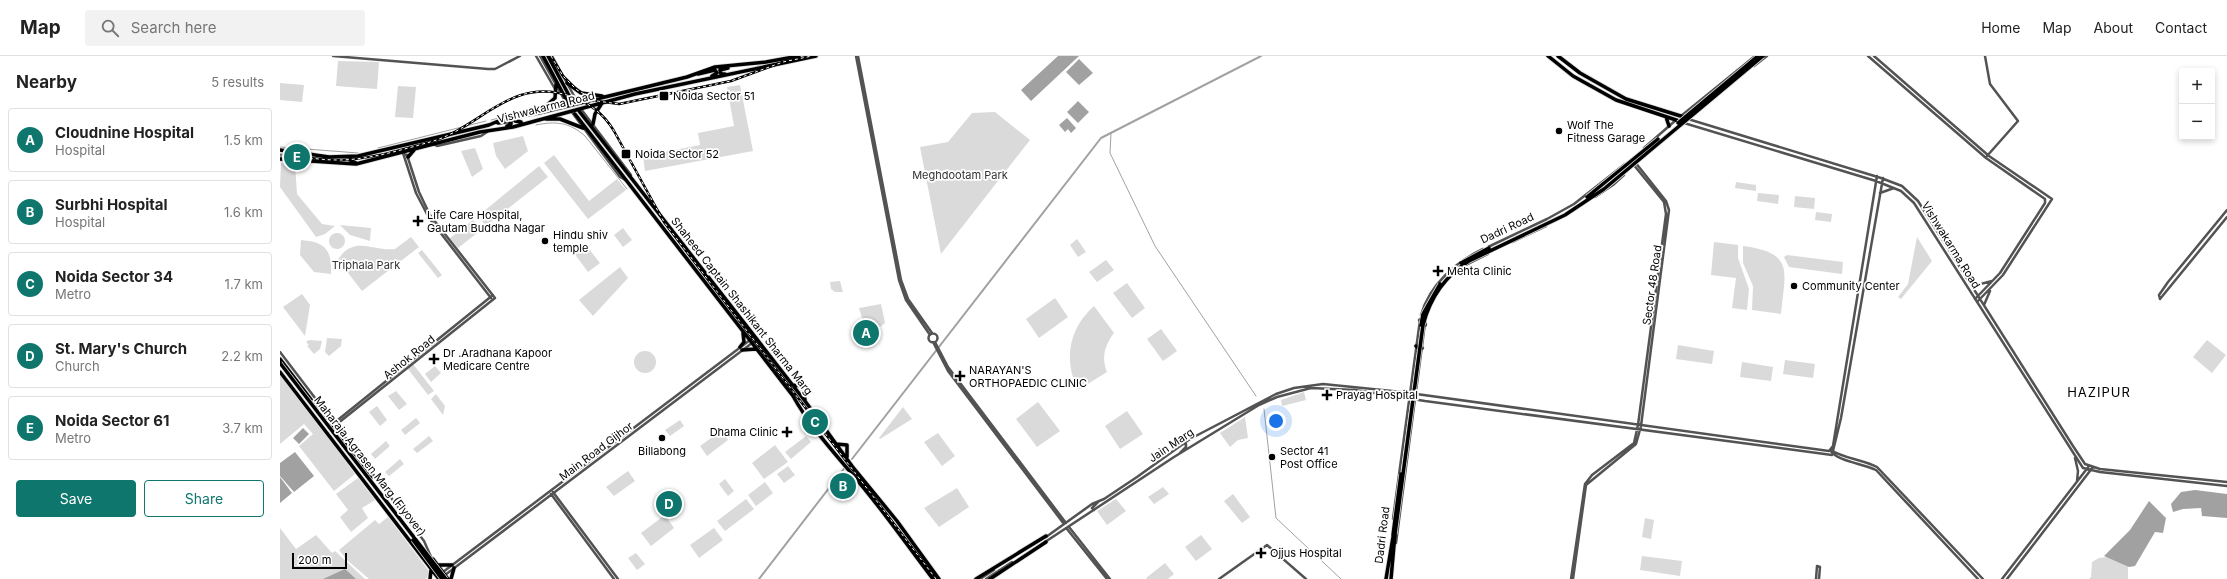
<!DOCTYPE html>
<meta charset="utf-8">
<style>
body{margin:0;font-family:Inter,sans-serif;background:#f2f2f2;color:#222}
.controls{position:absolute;right:12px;top:12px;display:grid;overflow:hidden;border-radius:4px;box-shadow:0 2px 6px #0003}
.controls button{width:36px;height:36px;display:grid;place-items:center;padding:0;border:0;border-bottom:1px solid #e0e0e0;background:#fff;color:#222;font:20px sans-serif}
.scale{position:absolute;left:12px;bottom:10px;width:55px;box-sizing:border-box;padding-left:4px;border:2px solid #000;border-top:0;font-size:11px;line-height:14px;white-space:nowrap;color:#000;-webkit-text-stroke:3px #fff;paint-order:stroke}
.you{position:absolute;left:996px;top:365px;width:14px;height:14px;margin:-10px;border:3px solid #fff;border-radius:50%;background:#1a73e8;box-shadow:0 0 0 6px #1a73e833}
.badge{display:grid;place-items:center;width:26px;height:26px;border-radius:50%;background:#0f766e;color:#fff;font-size:13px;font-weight:700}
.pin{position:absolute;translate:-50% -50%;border:2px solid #fff;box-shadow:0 1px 4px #0006}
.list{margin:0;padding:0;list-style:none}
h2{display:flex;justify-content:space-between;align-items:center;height:52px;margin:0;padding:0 16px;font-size:17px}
h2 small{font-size:13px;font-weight:400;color:#767676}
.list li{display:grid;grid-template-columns:26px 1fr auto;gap:12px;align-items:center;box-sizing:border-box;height:64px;margin:0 8px 8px;padding:0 8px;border:1px solid #e0e0e0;border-radius:4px}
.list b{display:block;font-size:15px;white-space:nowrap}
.list p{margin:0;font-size:13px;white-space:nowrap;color:#767676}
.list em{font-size:13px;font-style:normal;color:#767676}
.actions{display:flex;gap:8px;padding:12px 16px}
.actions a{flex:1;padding:9px 0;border:1px solid #0f766e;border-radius:4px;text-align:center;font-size:14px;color:#0f766e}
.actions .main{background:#0f766e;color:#fff}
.icon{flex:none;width:22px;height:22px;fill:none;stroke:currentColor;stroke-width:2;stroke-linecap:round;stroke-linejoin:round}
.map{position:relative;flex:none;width:1947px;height:523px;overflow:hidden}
header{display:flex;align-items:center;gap:24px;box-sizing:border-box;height:56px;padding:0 20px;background:#fff;border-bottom:1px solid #e0e0e0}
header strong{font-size:19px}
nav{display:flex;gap:22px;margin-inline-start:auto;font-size:14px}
.search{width:280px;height:36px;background:#f2f2f2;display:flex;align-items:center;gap:10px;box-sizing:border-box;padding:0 14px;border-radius:4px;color:#767676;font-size:15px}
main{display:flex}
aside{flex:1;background:#fff}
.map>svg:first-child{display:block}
.green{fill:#dadada}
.water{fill:#a1a1a1}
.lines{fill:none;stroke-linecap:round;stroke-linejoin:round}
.stream{stroke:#a1a1a1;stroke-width:1}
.canal{stroke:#a1a1a1;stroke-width:2}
.major-casing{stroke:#dbdbdb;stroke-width:5}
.minor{stroke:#535353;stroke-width:2.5}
.major{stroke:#000;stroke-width:3.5}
.rail-casing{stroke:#000;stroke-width:2.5}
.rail{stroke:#fff;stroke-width:1;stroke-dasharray:3;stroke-linecap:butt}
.major-bridge-casing{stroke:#dbdbdb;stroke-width:5;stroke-linecap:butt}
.major-bridge{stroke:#000;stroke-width:3.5}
.poi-dot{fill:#000;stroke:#fff;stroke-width:1.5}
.labels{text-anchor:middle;stroke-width:3.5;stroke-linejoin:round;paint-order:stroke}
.poi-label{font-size:11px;fill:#000;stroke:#fff;text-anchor:start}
.street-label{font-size:11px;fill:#000;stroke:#fff}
.park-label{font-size:11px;fill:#313131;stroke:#fff}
.quarter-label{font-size:13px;letter-spacing:1px;fill:#000;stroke:#fff}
</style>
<header>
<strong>Map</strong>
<div class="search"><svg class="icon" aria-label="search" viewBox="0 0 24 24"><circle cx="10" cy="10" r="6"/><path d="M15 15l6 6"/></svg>Search here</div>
<nav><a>Home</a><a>Map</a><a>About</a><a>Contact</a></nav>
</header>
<main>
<aside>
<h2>Nearby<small>5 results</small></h2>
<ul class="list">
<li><span class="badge">A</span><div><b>Cloudnine Hospital</b><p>Hospital</p></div><em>1.5 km</em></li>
<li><span class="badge">B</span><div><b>Surbhi Hospital</b><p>Hospital</p></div><em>1.6 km</em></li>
<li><span class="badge">C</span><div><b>Noida Sector 34</b><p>Metro</p></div><em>1.7 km</em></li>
<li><span class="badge">D</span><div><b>St. Mary's Church</b><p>Church</p></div><em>2.2 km</em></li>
<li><span class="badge">E</span><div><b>Noida Sector 61</b><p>Metro</p></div><em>3.7 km</em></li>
</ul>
<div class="actions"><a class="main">Save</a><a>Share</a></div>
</aside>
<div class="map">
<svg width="1947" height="523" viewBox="0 0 1947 523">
<rect width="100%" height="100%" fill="#fff"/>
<!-- green -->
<path class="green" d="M58 5 99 6 97 33 56 30Z
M0 27 24 29 22 46 0 44Z
M460 29 473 95 365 115 363 100 420 89 418 77 454 70 447 31Z
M118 30 136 31 133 62 115 61Z
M715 56 750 84 661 198 640 91 668 86 692 57Z
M243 80 248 95 225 113 216 100 213 87Z
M195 92 203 113 192 121 181 95Z
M274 99 309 145 337 123 346 134 308 163 264 107Z
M1 107 15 108 17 138 42 168 55 170 45 178 36 181 0 131Z
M259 110 268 121 206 170 198 160Z
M1456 126 1476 129V135L1455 132Z
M1478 137 1499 139 1498 148 1477 145Z
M1515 140 1535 142 1534 153 1514 151Z
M1536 156 1552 158 1551 166 1535 164Z
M193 164 201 174 178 192 170 182Z
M60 169 91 172 90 185 70 179Z
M343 172 352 184 343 191 334 179Z
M49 185a8 8 0 1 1 16 0a8 8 0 1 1-16 0Z
M131 181 139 191 82 235 58 204C73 178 94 196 115 193Z
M1637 181 1652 205 1621 243 1618 241 1628 228Z
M797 183 806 196 798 201 790 189Z
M21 184C45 186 52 193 51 218L34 216 20 199Z
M1434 186 1458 189V202L1469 233 1467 254 1452 252 1456 222 1431 219Z
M305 188 320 207 308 216 294 197Z
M1463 190C1515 197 1505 215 1501 258L1472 254 1473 230 1463 207Z
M142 194 162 219 158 222 138 197Z
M1507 199 1563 206 1562 218 1509 211 1504 201Z
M826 204 834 214 817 226 809 216Z
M340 211 348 222 313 260 299 244Z
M560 225 563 236H555L551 233 550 226Z
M847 227 865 252 852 262 833 237Z
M22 238 30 249 25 280 3 251Z
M775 242 788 261 759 282 746 263Z
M601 248 605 267 592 277 582 262 579 252Z
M814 250 834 277C825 289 821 301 827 316L798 334C783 304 789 272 814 250Z
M881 273 897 295 883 305 867 283Z
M47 282 62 283 61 290 49 300 45 296Z
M29 284 42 285 40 293 34 298 27 290 29 289 26 286Z
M1927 284 1946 299 1932 317 1913 301Z
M1398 289 1434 295 1432 308 1396 303Z
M354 306a11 11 0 1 1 22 0a11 11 0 1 1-22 0Z
M1505 304 1535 308 1533 322 1503 318Z
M1462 306 1493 311 1491 325 1460 321Z
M133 308 154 335 148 339 128 313Z
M155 310 161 317 151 326 145 318Z
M0 317 75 418 54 435 19 390 33 378 24 368 0 388Z
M116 335 127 348 119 354 108 340Z
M1024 336 1026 344 1002 350 1001 344Z
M156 338 165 350 163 359 151 343Z
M758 346 780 375 757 391 736 363Z
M97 350 107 364 100 370 89 356Z
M623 351 632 363 600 383 599 382Z
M847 355 863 378 840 393 825 370Z
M965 361 968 382 958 384 950 391 940 377Z
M136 362 140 367 125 379 121 374Z
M400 364 404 370 390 380 385 374Z
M442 374 448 384 427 400 420 390Z
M658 377 675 400 662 410 644 386Z
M149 380 153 385 137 397 133 393Z
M526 380 531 386 511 403 505 396Z
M106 385 110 390 95 403 91 398Z
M495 389 508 406 484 423 472 407Z
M120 403 124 408 109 420 105 416Z
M508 410 515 419 504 427 497 418Z
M348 415 355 425 334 440 326 431Z
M78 422 95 444 82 452 88 462 71 476 60 461 68 454 56 438Z
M445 423 454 435 448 440 439 428Z
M485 426 493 437 476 450 468 439Z
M883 431 889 438 874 448 868 441Z
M677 432 689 451 659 471 644 452Z
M953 438 970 461 962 467 944 445Z
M466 443 474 453 445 475 437 465Z
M836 443 846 455 827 469 817 455Z
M385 459 394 472 371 490 361 477Z
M108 461 148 514 149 518 146 523H89L67 504 59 494 95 464 99 468Z
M1365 462 1374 464 1371 483 1362 481Z
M0 472 16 493 36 479 52 497 55 495 85 523H0Z
M434 472 443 484 419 502 410 489Z
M921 479 932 493 916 505 905 491Z
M356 497 365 508 357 514 348 502Z
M1362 500 1402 505 1400 520 1360 514Z
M1828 501 1848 508V523H1809L1811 521 1812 506 1819 502Z
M885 507 894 518 888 523H867L866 522Z"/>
<!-- water -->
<path class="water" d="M778 0H799L751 45 741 34Z
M799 3 813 17 799 29 786 16Z
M798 45 809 56 798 67 787 56Z
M787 62 796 72 791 77 788 73 785 76 779 69Z
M23 372 29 378 19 388 13 382Z
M15 396 34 420 14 436 0 420V407Z
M0 421 12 437 0 447Z
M1915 434 1947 438V462L1922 460 1921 452 1903 453 1893 456 1891 448 1901 436Z
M1869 445 1886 462 1883 477 1875 476 1855 510 1849 511 1824 500 1850 474Z
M65 513 76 523H43Z"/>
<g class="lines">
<!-- stream -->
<path class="stream" d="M211 64 246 55
M256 69C275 65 289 66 305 80L347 133
M831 77 830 97 875 190 976 340
M0 91 78 97
M98 92 206 65
M984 353 996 462 1061 523"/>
<!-- canal -->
<path class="canal" d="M572 403 821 82 981 0
M479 523 566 410"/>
<!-- major casing -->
<g class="major-casing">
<path id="major" d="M263 0 288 47
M268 0 292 45
M1268 0 1293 20 1336 44 1402 66
M1278 0 1300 17 1346 43 1407 62
M418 18 435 14 437 17 432 20
M445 18H441L440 14 448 12
M287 27 301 37 322 40
M299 55 525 345 572 410 617 465 659 523
M259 56 275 42 276 29
M295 58 513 340C529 369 551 393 572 418 601 451 626 488 653 523
M240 61 235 65 241 66
M1386 61 1389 70
M266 63H280L303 72
M218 67 231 65V68L227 70
M313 68 315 58 322 47
M0 94 49 101 78 100 209 69 223 63 259 57 407 21 435 11 486 6 519 0
M128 101 134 94
M0 103 76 108 200 76 233 71 355 38 536 0
M76 107 70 104 76 102
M1140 264H1144L1145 269
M1136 290 1139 293 1142 292
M460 291 464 286 463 277
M462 294 476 293
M0 303 91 422
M0 316 159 523
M511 329 525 330 523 335 525 344
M556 388 567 389V401
M153 503 168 523
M158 509H172
M150 523 151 514
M171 523 174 512
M696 523 766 480
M710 523 766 486
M1106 523 1113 481
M1111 523 1115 478"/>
</g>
<!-- minor -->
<path class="minor" d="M53 0 208 13H215L240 0
M256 0 275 33
M260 0 285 45
M272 0 298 47
M576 0 619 224 626 244 650 279
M578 0 621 224 628 243 652 277
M1588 0 1706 102 1765 143V147L1720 217 1695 243
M1594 0 1709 100 1772 143 1723 219 1697 246
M1705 0 1710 28 1738 65 1707 100
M1474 10 1487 0
M301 53 351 119
M291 55 340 121 347 125
M1401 60 1475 0
M1408 63 1601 122 1622 130 1638 145 1793 390 1805 408 1820 413 1947 426
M1404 67 1596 125 1621 135 1634 147 1803 412 1820 416 1947 430
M153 88 157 90 201 80 207 76
M1364 92 1396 64
M123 97 136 137 149 162 211 242
M1600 137 1614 132
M1315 141 1333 129 1344 119
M1662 183 1667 180
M1232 186 1266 170
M1208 191 1267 163 1294 148 1345 108
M1186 209 1208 198
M1693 230 1712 225
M1880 243 1879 239 1888 226 1947 154
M1880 243 1947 161
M1704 249 1710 235
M1141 259C1150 228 1176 206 1203 193
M648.5 282a4.5 4.5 0 1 1 9 0a4.5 4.5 0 1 1-9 0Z
M653 286 668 315 784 468
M655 286 668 311 786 467
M0 296 144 485 152 503
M54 367 213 239
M346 371 349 375
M52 372 215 242 150 159 139 136 127 99 124 98
M1550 394C1558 406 1582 407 1596 414L1698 523
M1551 394C1562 402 1584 404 1597 411L1703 523
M900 397 906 391V388H904
M1795 402 1798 415 1797 425
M273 436 338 523
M271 438 334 523
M814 454 812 452 818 446
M1113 463 1140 264
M789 471 830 523
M787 473 827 523
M766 481 812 448 824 443 857 421 910 383 996 338 1014 332 1043 328 1122 336 1549 395 1553 390 1597 120
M765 486 894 401 979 349 997 341 1031 332 1075 334 1145 345 1552 399 1561 362 1603 122
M1116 487 1145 267
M1537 510 1540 511 1539 523
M163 516 474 281
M165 519 476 284
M700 523 714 514
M706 523 732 506
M939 523 987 489 1026 523
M1291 523 1305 428 1312 419 1354 387 1358 369 1386 158 1384 146 1353 108
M1293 523 1306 429 1356 388 1361 370 1389 154 1386 145 1355 106
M1536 523 1537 510
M1722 523 1809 410
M1727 523 1813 411"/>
<!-- major -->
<use href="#major" class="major"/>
<!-- rail casing -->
<g class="rail-casing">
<path id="rail" d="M271 0 283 20 297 34 317 45 339 48 451 25 503 6 532 0
M0 99C19 100 38 104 58 104 88 104 121 94 150 86 201 72 230 20 290 40 308 46 324 58 334 75L384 166 656 523"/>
</g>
<!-- rail -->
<use href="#rail" class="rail"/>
<!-- major-bridge casing -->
<g class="major-bridge-casing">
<path id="major-bridge" d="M1398 67 1478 0
M1307 141 1378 83
M1181 207 1209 192
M1141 269 1143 258 1160 228
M0 307 166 523
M1115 478 1143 269C1150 242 1165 220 1189 205L1285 159 1324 133 1483 0
M1113 479 1121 418
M133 484 162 523"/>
</g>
<!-- major-bridge -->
<use href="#major-bridge" class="major-bridge"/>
</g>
<!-- markers -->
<g class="poi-dot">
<rect x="379" y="35" width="10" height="10" rx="2"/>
<circle cx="1279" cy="75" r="4"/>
<rect x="341" y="93" width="10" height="10" rx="2"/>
<path d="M136 159h4v4h4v4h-4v4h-4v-4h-4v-4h4z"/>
<circle cx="265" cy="185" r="4"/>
<path d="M1156 209h4v4h4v4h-4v4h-4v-4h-4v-4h4z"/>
<circle cx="1514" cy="230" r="4"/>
<path d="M152 297h4v4h4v4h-4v4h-4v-4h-4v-4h4z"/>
<path d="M678 314h4v4h4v4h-4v4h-4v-4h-4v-4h4z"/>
<path d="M1045 333h4v4h4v4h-4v4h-4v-4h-4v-4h4z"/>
<path d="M505 370h4v4h4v4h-4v4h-4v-4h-4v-4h4z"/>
<circle cx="382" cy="382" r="4"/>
<circle cx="992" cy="401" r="4"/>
<path d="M979 491h4v4h4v4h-4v4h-4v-4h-4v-4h4z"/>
</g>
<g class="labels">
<!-- poi labels -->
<g class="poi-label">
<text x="393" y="44">Noida Sector 51</text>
<text x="1287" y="73">Wolf The<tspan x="1287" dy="13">Fitness Garage</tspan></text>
<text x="355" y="102">Noida Sector 52</text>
<text x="147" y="163">Life Care Hospital,<tspan x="147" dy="13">Gautam Buddha Nagar</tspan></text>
<text x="273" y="183">Hindu shiv<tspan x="273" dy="13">temple</tspan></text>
<text x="1167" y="219">Mehta Clinic</text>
<text x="1522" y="234">Community Center</text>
<text x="163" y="301">Dr .Aradhana Kapoor<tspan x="163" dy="13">Medicare Centre</tspan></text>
<text x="689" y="318">NARAYAN'S<tspan x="689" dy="13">ORTHOPAEDIC CLINIC</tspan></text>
<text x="1056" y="343">Prayag Hospital</text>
<text x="498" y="380" text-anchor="end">Dhama Clinic</text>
<text x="382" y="399" text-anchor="middle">Billabong</text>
<text x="1000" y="399">Sector 41<tspan x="1000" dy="13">Post Office</tspan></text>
<text x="990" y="501">Ojjus Hospital</text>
</g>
<!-- street labels -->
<g class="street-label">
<text transform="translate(266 51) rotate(-14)" y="4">Vishwakarma Road</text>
<text transform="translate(1227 172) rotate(-25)" y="4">Dadri Road</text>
<text transform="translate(1671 189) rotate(58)" y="4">Vishwakarma Road</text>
<text transform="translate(1372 229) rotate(-82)" y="4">Sector 48 Road</text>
<text transform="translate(462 250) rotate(52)" y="4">Shaheed Captain Shashikant Sharma Marg</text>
<text transform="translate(129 301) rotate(-39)" y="4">Ashok Road</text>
<text transform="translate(891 389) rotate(-34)" y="4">Jain Marg</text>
<text transform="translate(316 395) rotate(-37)" y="4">Main Road Gijhor</text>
<text transform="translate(90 410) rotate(52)" y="4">Maharaja Agrasen Marg (Flyover)</text>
<text transform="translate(1102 479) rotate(-83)" y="4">Dadri Road</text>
</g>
<!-- park labels -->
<g class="park-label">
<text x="680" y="123">Meghdootam Park</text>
<text x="86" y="213">Triphala Park</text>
</g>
<!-- quarter labels -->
<g class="quarter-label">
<text x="1819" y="341">HAZIPUR</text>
</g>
</g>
</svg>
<div class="controls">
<button>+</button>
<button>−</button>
</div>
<div class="scale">200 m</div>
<div class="you"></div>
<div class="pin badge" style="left:586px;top:277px">A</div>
<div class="pin badge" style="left:563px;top:430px">B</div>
<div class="pin badge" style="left:535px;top:366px">C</div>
<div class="pin badge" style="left:389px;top:448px">D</div>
<div class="pin badge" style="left:17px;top:101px">E</div>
</div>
</main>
